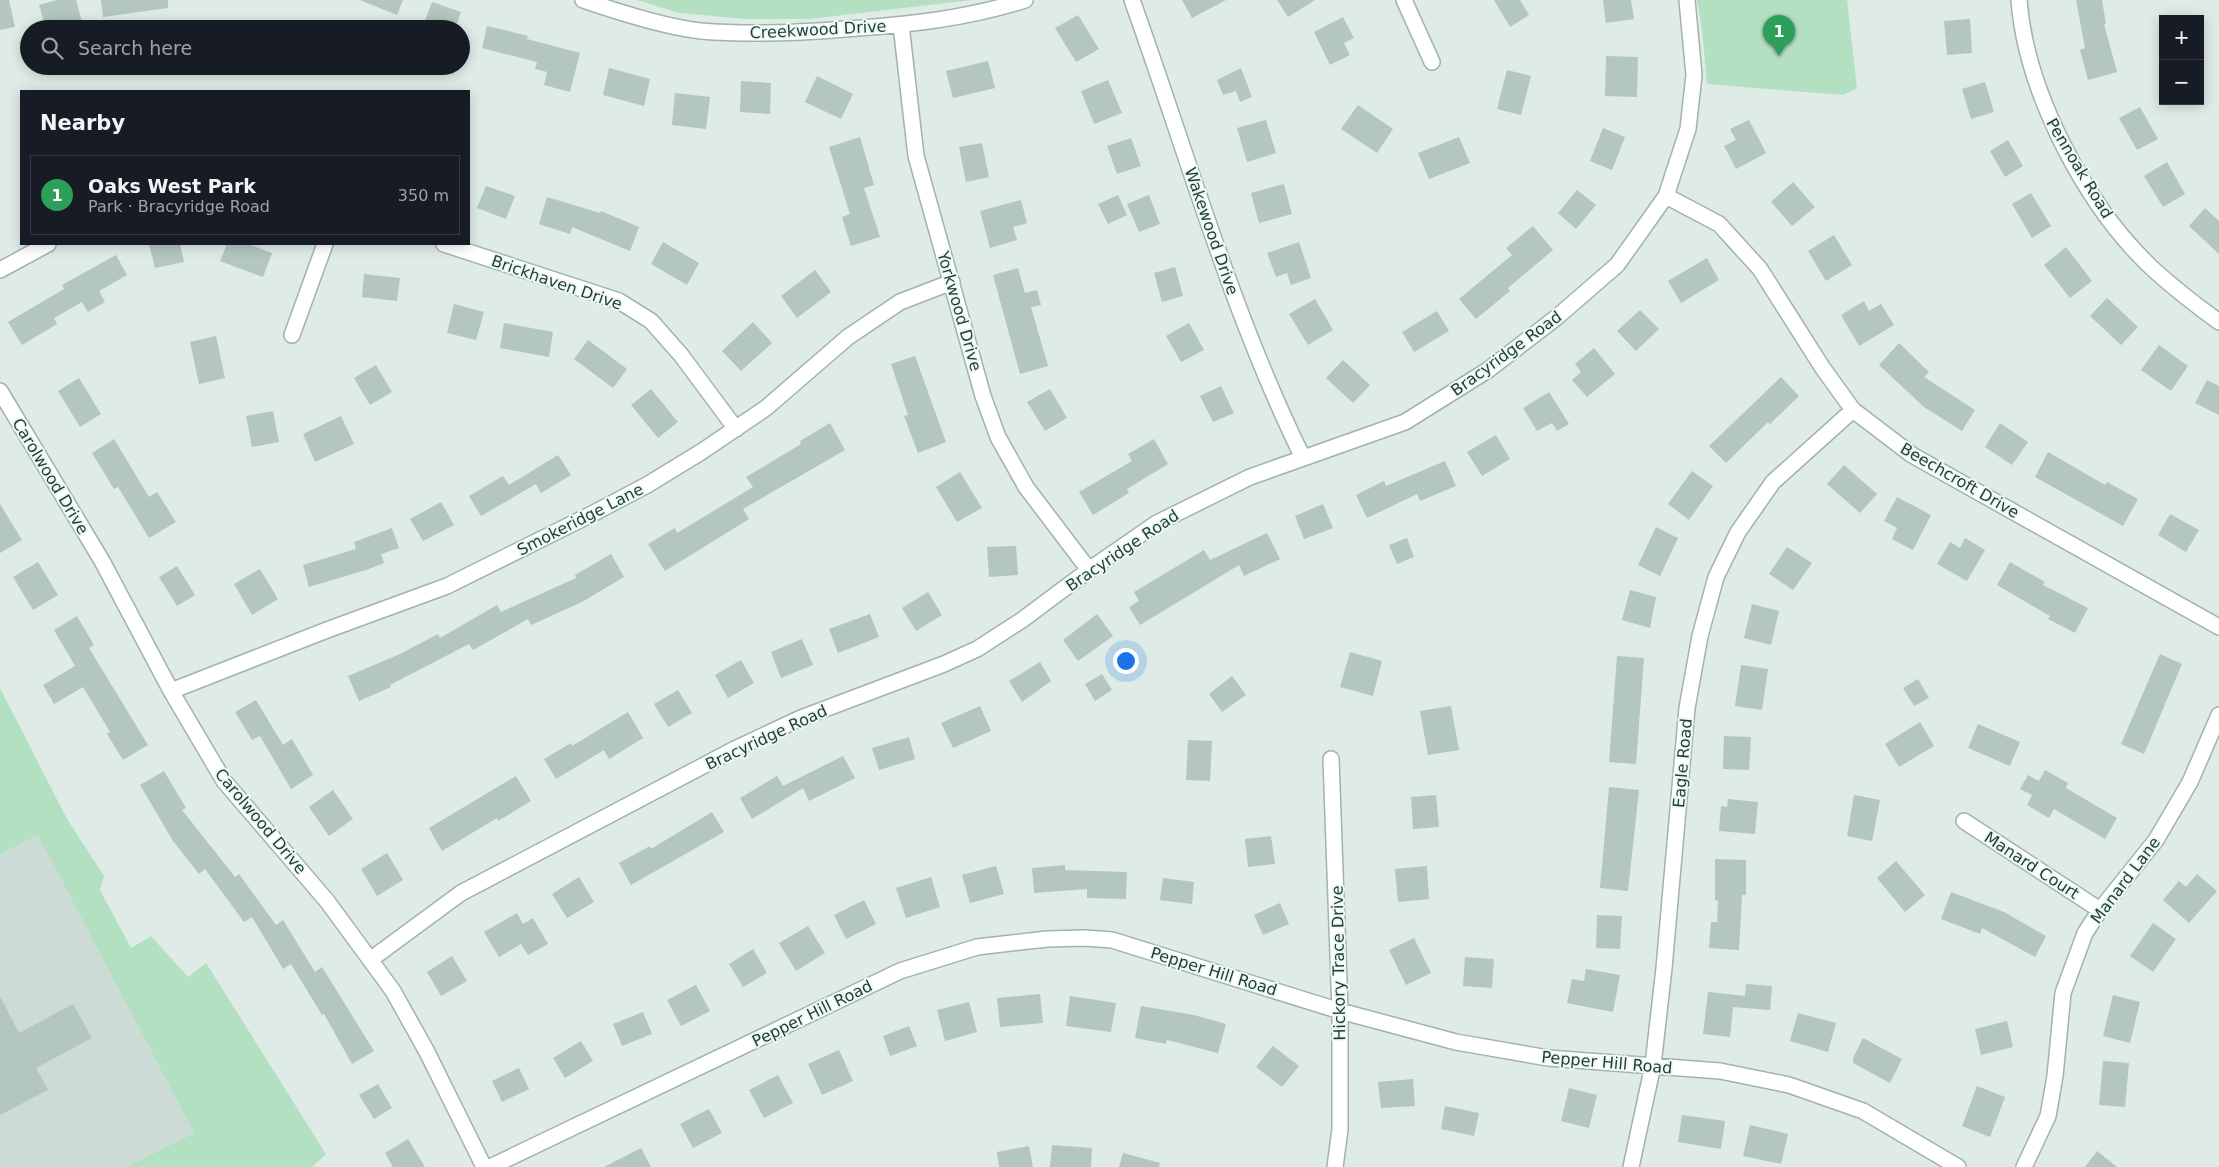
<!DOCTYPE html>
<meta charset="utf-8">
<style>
body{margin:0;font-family:"DejaVu Sans",sans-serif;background:#20242c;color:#f1f3f6}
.controls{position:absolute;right:15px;top:15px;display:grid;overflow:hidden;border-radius:0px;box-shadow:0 2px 12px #0003}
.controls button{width:45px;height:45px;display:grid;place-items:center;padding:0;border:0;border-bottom:1px solid #363941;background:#171b24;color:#f1f3f6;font:25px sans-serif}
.you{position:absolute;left:1125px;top:660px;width:18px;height:18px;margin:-12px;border:4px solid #fff;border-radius:50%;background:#1a73e8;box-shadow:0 0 0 8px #1a73e833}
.badge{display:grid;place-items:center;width:32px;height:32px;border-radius:50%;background:#db2777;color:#fff;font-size:16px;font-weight:700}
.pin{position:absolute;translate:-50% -41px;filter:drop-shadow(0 1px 2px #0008)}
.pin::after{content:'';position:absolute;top:26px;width:18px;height:15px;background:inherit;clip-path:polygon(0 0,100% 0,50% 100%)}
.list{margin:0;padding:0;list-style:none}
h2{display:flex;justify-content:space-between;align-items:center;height:65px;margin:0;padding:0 20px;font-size:21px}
h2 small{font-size:16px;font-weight:400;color:#9ea1a6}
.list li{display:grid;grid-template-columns:32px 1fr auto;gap:15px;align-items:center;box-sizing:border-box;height:80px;margin:0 10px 10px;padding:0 10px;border:1px solid #363941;border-radius:0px}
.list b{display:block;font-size:19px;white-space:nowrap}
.list p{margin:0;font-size:16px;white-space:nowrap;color:#9ea1a6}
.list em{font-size:16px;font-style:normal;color:#9ea1a6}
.icon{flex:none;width:28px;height:28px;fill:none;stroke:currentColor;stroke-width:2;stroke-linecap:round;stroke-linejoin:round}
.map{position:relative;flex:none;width:2219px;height:1167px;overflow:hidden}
.search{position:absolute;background:#171b24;box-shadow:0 2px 12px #0003;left:20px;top:20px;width:450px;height:55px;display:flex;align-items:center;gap:12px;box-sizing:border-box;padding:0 18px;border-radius:28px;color:#9ea1a6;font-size:19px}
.panel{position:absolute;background:#171b24;box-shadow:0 2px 12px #0003;left:20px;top:90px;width:450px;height:155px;border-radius:0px}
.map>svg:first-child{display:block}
.built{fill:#ccdbd5}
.green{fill:#b4e0c2}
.building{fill:#b3c6bf}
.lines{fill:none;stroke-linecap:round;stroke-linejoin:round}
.minor-casing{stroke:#a0b3ae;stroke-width:18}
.minor{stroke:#fff;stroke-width:15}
.labels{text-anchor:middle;stroke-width:4;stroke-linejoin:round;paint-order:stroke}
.street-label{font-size:16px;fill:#1d3d36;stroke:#eef8f4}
</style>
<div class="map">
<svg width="2219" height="1167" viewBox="0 0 2219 1167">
<rect width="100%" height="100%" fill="#deebe6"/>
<!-- built -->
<path class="built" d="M38 834 194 1133 126 1167H0V854Z"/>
<!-- green -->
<path class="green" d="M637 0H972L809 19H747L679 13Z
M1697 0H1847L1857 88 1843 95 1707 84 1702 29Z
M0 688 67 819 104 876 100 890 131 948 151 936 188 977 206 963 326 1154 312 1167H126L194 1133 38 835 0 854Z"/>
<!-- building -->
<path class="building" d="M0 0H9L15 27 0 30Z
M57 0H76L82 22 56 29H46L39 5Z
M101 0H168V8L103 17Z
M360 0H403L397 15Z
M1182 0H1226L1192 18Z
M1277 0H1315L1288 17Z
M1494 0H1520L1529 15 1510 27Z
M1603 0H1631L1634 19 1606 23Z
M2076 0H2102L2106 24H2104L2117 72 2088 80 2080 50 2085 48Z
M432 2 461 12 455 29H422Z
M1078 15 1099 49 1076 62 1055 28Z
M1343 17 1354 38 1344 43 1350 55 1330 65 1314 32Z
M1970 19 1972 53 1947 55 1944 21Z
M487 26 528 36 527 39 580 53 570 92 544 85 547 72 535 69 537 62 482 48Z
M1606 56 1638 57 1637 97 1605 96Z
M988 61 995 88 953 98 946 71Z
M609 68 650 79 644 106 603 95Z
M1241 68 1252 97 1240 102 1236 91 1223 95 1217 80Z
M1507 70 1531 76 1521 115 1497 109Z
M817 76 853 94 841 119 805 102Z
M1108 80 1122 113 1094 124 1081 91Z
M741 81 771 83 770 114 740 112Z
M1985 82 1994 112 1971 119 1962 89Z
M675 93 710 97 706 129 672 125Z
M1358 105 1393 129 1377 153 1341 129Z
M2140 107 2158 139 2137 150 2119 118Z
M1266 120 1276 153 1247 162 1237 128Z
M1749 120 1766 153 1736 169 1724 146 1736 140 1730 129Z
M1603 128 1625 137 1612 170 1590 161Z
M860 137 874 185 864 188 880 237 851 246 842 217 850 214 829 147Z
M1459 137 1470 163 1429 179 1418 153Z
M1131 138 1141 166 1117 174 1107 146Z
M2008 140 2023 166 2005 177 1990 151Z
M982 143 989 177 966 182 959 147Z
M2167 162 2185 194 2163 207 2144 176Z
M1793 182 1815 207 1792 226 1771 202Z
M1284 184 1292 214 1259 223 1251 193Z
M486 186 515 196 506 219 477 208Z
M1577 190 1596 205 1576 229 1558 213Z
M2031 193 2051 226 2032 238 2012 204Z
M1118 195 1127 215 1108 224 1098 204Z
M1149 195 1160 224 1139 232 1127 204Z
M547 197 600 213 601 211 639 227 630 251 572 227 570 234 539 224Z
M1021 200 1027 223 1013 227 1017 240 990 248 980 211Z
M2205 208 2219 221V254L2189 226Z
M1533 226 1553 250 1508 288 1510 291 1476 319 1459 299 1512 255 1506 248Z
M1834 235 1852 265 1826 281 1808 251Z
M663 242 699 263 687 285 651 264Z
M1299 242 1311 278 1291 285 1287 273 1276 277 1267 253Z
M149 244H180L184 262 155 268Z
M227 244H248L272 253 263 277 220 261Z
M2066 247 2092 281 2070 298 2044 265Z
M116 255 127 275 99 291 105 302 88 312 82 302 54 318 57 324 22 345 8 322 64 289 62 285Z
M1707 258 1719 280 1681 303 1668 281Z
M1175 267 1183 296 1162 302 1154 273Z
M1018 268 1025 293 1037 290 1041 305 1031 307 1048 366 1020 374 993 275Z
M815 270 831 292 797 318 781 296Z
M364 274 400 278 397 301 362 297Z
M2107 298 2138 327 2121 345 2090 316Z
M1315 299 1333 330 1308 345 1289 314Z
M1864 301 1869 311 1881 304 1894 325 1859 346 1841 315Z
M454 304 484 312 476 340 447 333Z
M1640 310 1659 329 1636 351 1617 331Z
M1437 311 1449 331 1414 352 1402 332Z
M753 322 772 343 741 371 722 351Z
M504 323 553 332 549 357 500 348Z
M1189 323 1204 350 1181 362 1166 336Z
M216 336 225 378 199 384 190 342Z
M588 340 627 369 613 388 574 359Z
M1899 343 1929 372 1924 377 1975 410 1962 431 1924 407 1879 365Z
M2159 345 2188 366 2171 391 2141 370Z
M1594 348 1615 374 1587 397 1572 380 1581 372 1575 364Z
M915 356 946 442 918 453 904 416 908 415 891 364Z
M1343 360 1370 385 1353 403 1326 378Z
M376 365 392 392 370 405 354 378Z
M1781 377 1799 396 1770 424 1768 422 1726 463 1709 446Z
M79 378 101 414 80 427 58 391Z
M2207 380 2219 386V415L2195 403Z
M1221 386 1234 413 1213 422 1200 396Z
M651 389 678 422 658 438 631 405Z
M1050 389 1067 418 1045 431 1027 402Z
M1549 392 1569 424 1557 431 1552 423 1537 431 1523 408Z
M273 411 279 442 252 447 246 416Z
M341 416 354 444 315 462 303 434Z
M830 423 845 450 743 509 749 519 665 571 648 544 675 528 677 533 753 487 746 477 801 444 800 441Z
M2000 423 2028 442 2012 465 1985 447Z
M1496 435 1510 459 1482 476 1467 452Z
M114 439 149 497 157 492 176 522 149 538 118 487 114 489 92 453Z
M1154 439 1168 464 1127 489 1129 493 1093 515 1079 492 1132 461 1128 454Z
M2048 452 2105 485 2107 482 2138 499 2123 526 2035 477Z
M558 455 571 475 541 493 536 484 481 516 469 496 503 476 509 485Z
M1445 461 1456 486 1420 501 1417 494 1367 518 1356 495 1384 481 1386 486Z
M1844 465 1877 494 1860 513 1827 484Z
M1692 471 1713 486 1689 520 1668 504Z
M960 472 982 508 957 522 936 487Z
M1897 497 1931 515 1913 550 1892 539 1897 528 1884 521Z
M441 502 454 525 423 541 410 519Z
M0 504 22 540 0 553Z
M1323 504 1333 528 1304 539 1295 516Z
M2170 514 2199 530 2186 552 2158 535Z
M1656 527 1678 538 1660 576 1638 565Z
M392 528 399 548 381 554 384 563 366 570 309 587 303 565 356 549 354 542Z
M1267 533 1280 559 1244 576 1239 565 1140 625 1129 607 1139 601 1134 592 1204 550 1210 560Z
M1407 538 1414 557 1397 564 1389 545Z
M1965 538 1985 550 1967 581 1937 564 1950 542 1960 548Z
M1016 546 1018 575 989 577 987 547Z
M1787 547 1812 563 1793 590 1769 574Z
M611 554 624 577 582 602 531 625 528 619 473 650 469 644 390 685 391 687 359 701 348 676 400 654 438 634 440 638 497 605 501 612 576 578 575 575Z
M38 562 58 595 33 610 13 577Z
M2010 562 2045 582 2043 585 2088 608 2075 633 2048 619 2050 616 1997 585Z
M177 566 195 595 177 606 159 577Z
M260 569 278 599 252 615 234 584Z
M1630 590 1656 597 1650 628 1622 620Z
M928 592 942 615 916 631 902 608Z
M1752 604 1779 611 1771 645 1744 638Z
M870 614 879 637 838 653 829 629Z
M1097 614 1113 636 1078 661 1063 640Z
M77 616 94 645 89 648 148 745 123 760 107 734 110 732 83 687 54 704 43 685 75 666 54 630Z
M802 639 813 665 781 678 771 652Z
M1350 652 1382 661 1373 696 1340 687Z
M2160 654 2182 664 2144 754 2121 744Z
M1617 656 1644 658 1636 764 1609 762Z
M741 660 754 683 728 698 715 675Z
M1040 662 1051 681 1022 702 1009 681Z
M1741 665 1768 669 1762 710 1735 706Z
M1102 674 1112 690 1095 701 1085 684Z
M1232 676 1246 695 1222 712 1209 694Z
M1918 679 1929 698 1914 706 1903 688Z
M678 690 692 713 668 727 654 704Z
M256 700 283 745 292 739 313 775 291 789 260 736 252 740 235 712Z
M980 706 991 731 953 748 941 723Z
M1451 706 1459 750 1428 755 1420 711Z
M628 712 643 738 609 759 604 750 556 779 544 759 571 743 572 746Z
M1920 722 1934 746 1899 767 1885 744Z
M1978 724 2020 742 2010 766 1968 748Z
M1724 736 1751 737 1749 770 1723 769Z
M909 737 915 759 879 770 872 748Z
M1188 740 1212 741 1210 781 1186 780Z
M843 756 855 778 809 801 803 788 752 819 740 798 777 776 783 786Z
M2045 770 2068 783 2066 788 2117 818 2105 839 2054 809 2049 818 2027 805 2032 795 2020 789 2028 775 2039 781Z
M164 771 186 808 182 810 235 877 239 874 276 925 283 920 315 972 322 967 374 1051 352 1064 324 1014 322 1015 291 964 283 969 252 917 244 922 205 869 199 874 173 841 140 785Z
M516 776 531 801 498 821 497 818 442 851 429 828Z
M1609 787 1639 790 1628 891 1600 888Z
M333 790 353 819 329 836 309 807Z
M1436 795 1439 827 1413 829 1411 797Z
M1854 795 1880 800 1872 841 1847 836Z
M1728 799 1758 802 1755 834 1719 831 1721 806 1727 807Z
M712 812 724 832 631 885 619 863 650 846 651 849Z
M1271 836 1275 864 1248 867 1245 839Z
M387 853 403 880 377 896 361 869Z
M1715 859 1746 860V895H1742L1739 950 1709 948 1711 922H1717L1718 901 1715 900Z
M1896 861 1925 895 1905 912 1877 878Z
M1065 865V870L1127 872 1126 899 1087 898V889L1034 893 1032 868Z
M996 866 1004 894 970 903 962 875Z
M1427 866 1429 899 1398 902 1395 869Z
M2197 874 2217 891 2189 923 2163 900 2179 881 2186 887Z
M579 877 594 902 567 918 552 894Z
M931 877 940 907 906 918 896 888Z
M1163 878 1194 882 1192 904 1160 900Z
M1951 892 2004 912 2046 936 2035 957 1982 928 1980 934 1941 919Z
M864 900 876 924 846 939 834 915Z
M1280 903 1289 924 1263 935 1254 915Z
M517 913 523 924 533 918 548 944 528 955 521 944 499 957 484 932Z
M1597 915 1622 916 1620 949 1596 948Z
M2153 923 2176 939 2153 972 2130 956Z
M808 926 825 953 796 971 779 943Z
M1414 938 1431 973 1406 985 1389 950Z
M753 949 767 973 743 987 729 964Z
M452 956 467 981 441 996 427 972Z
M1465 957 1494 959 1492 988 1463 986Z
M1586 969 1620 975 1613 1012 1567 1003 1572 979 1584 981Z
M1746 984 1772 986 1770 1010 1733 1007 1730 1037 1703 1034 1708 992 1745 996Z
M696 985 710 1011 681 1026 667 1000Z
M1040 994 1043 1023 1000 1027 997 998Z
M2113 995 2140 1002 2130 1043 2103 1036Z
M0 996 19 1033 73 1004 92 1038 36 1068 48 1090 0 1115Z
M1070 996 1116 1003 1111 1032 1066 1026Z
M969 1002 977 1032 945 1041 937 1010Z
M1141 1006 1194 1015 1226 1024 1218 1053 1167 1040 1166 1044 1135 1038Z
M643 1012 652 1034 622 1046 613 1024Z
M1798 1013 1836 1023 1828 1052 1790 1041Z
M2007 1021 2013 1047 1981 1055 1975 1029Z
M909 1026 917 1046 890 1056 883 1036Z
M1863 1038 1902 1059 1890 1083 1853 1063V1058Z
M581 1041 593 1061 565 1078 553 1058Z
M1273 1046 1299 1066 1282 1087 1256 1067Z
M839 1050 853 1081 822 1095 808 1064Z
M2103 1061 2129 1063 2125 1107 2099 1105Z
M519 1068 529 1089 502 1102 492 1081Z
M778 1075 793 1103 764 1118 749 1090Z
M1413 1079 1415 1106 1381 1108 1378 1082Z
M378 1084 392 1108 374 1119 359 1095Z
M1977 1086 2005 1097 1990 1137 1962 1126Z
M1569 1088 1597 1095 1589 1128 1561 1121Z
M1445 1106 1479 1113 1474 1136 1441 1129Z
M709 1109 722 1133 693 1148 680 1124Z
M1682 1115 1725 1121 1721 1149 1678 1142Z
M1750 1125 1788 1134 1781 1164 1743 1156Z
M408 1139 425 1167H393L385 1153Z
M1052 1145 1092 1148 1091 1167H1050Z
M1029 1146 1033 1167H999L997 1152Z
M641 1148 651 1167H604Z
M2097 1151 2117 1167H2085Z
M1123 1153 1160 1163 1159 1167H1119Z"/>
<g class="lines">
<!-- minor casing -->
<g class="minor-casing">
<path id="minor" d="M583 0C618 12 664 27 701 31 749 35 797 33 845 29 906 25 966 19 1025 0
M1132 0C1187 153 1231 311 1303 458
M1404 0 1432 62
M2019 0C2026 92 2086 207 2154 270 2174 288 2197 306 2219 322
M901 25 916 156 983 396 998 437 1026 487 1089 570
M1666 196 1719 224 1760 269 1822 367 1853 410 1912 455 2219 627
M444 244 619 301 651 321 681 355 736 429
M0 270 48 244
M292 335 325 244
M0 391 102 561 171 691 224 781 327 901 393 991 427 1052 484 1167
M171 691 327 630 447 586 592 514 647 485 701 452 766 408 848 337 900 302 952 282
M1331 759 1340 1011V1129L1335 1167
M1964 821 2100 910
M370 960 461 893 735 749 801 718 944 664 977 649 1022 620 1089 570 1157 523 1250 477 1405 422 1488 370 1557 317 1617 265 1666 196 1688 129 1694 75 1687 0
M490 1167 900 971 977 947 1047 939 1085 938 1112 940 1340 1011 1456 1042 1548 1058 1720 1071 1789 1085 1863 1111 1958 1167
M1631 1167 1653 1065 1664 968 1687 708 1700 636 1716 577 1738 532 1773 482 1853 410
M2024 1167 2048 1116 2055 1076 2063 993 2085 933 2100 910 2156 840 2190 782 2219 715"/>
</g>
<!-- minor -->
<use href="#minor" class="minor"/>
</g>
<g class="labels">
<!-- street labels -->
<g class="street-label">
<text transform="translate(818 29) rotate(-3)" y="6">Creekwood Drive</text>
<text transform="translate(2080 168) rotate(59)" y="6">Pennoak Road</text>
<text transform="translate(1212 231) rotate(71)" y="6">Wakewood Drive</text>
<text transform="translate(557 282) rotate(19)" y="6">Brickhaven Drive</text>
<text transform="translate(960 311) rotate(74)" y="6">Yorkwood Drive</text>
<text transform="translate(1506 353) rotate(-36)" y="6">Bracyridge Road</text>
<text transform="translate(51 476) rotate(59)" y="6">Carolwood Drive</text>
<text transform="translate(1960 480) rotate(30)" y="6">Beechcroft Drive</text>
<text transform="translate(580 519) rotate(-27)" y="6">Smokeridge Lane</text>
<text transform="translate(1122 550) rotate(-34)" y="6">Bracyridge Road</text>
<text transform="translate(766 737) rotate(-25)" y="6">Bracyridge Road</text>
<text transform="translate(1682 763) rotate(-85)" y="6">Eagle Road</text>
<text transform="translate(261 821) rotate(50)" y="6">Carolwood Drive</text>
<text transform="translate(2032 865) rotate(33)" y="6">Manard Court</text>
<text transform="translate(2125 880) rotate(-53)" y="6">Manard Lane</text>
<text transform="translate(1338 963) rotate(-91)" y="6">Hickory Trace Drive</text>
<text transform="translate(1214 971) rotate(17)" y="6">Pepper Hill Road</text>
<text transform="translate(812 1013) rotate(-26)" y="6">Pepper Hill Road</text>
<text transform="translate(1607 1062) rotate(5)" y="6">Pepper Hill Road</text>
</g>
</g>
</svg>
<div class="controls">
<button>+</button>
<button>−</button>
</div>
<div class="you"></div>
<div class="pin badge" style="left:1779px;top:56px;background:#2e9e5b">1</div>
<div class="search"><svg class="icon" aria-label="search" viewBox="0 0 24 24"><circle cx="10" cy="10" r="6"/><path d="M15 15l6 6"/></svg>Search here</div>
<section class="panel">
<h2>Nearby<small></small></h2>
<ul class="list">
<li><span class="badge" style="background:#2e9e5b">1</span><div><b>Oaks West Park</b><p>Park · Bracyridge Road</p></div><em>350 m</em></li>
</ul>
</section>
</div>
